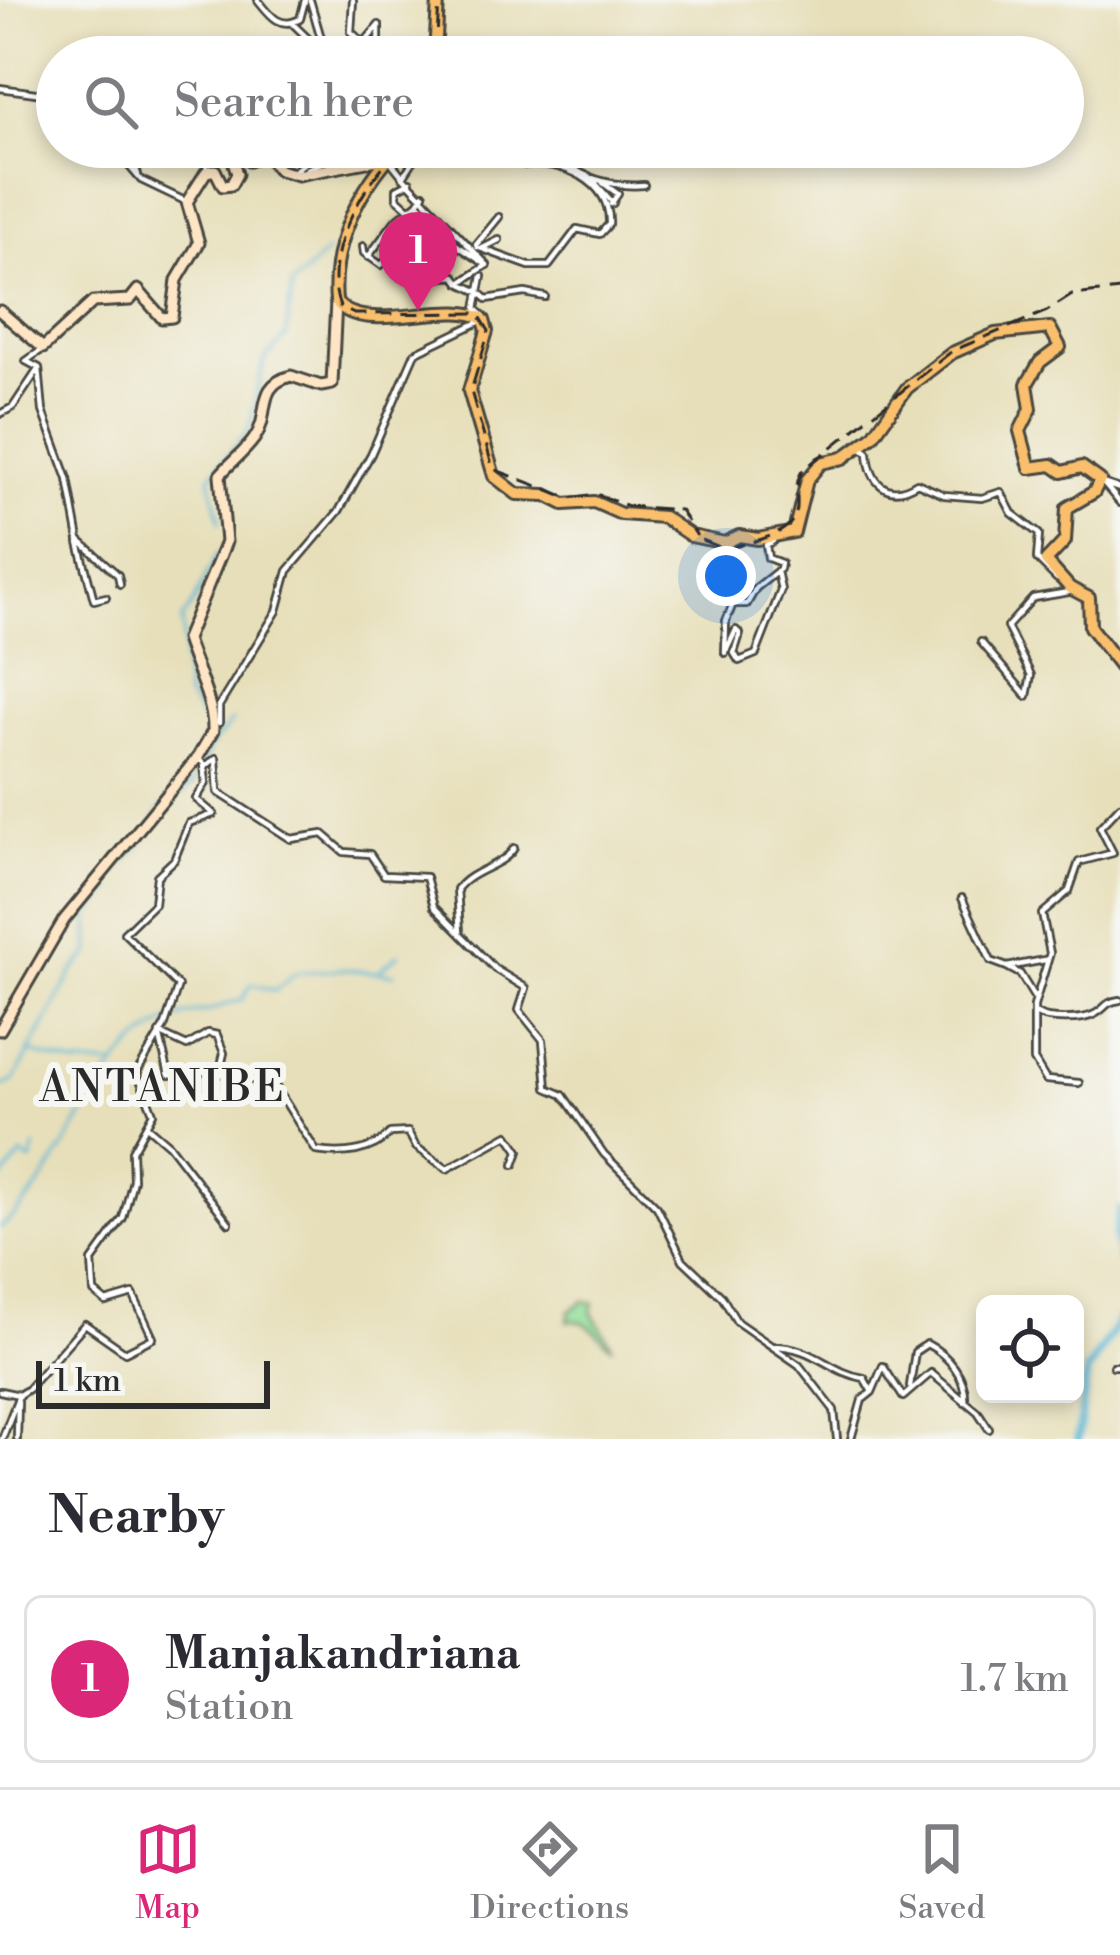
<!DOCTYPE html>
<style>
body{margin:0;font-family:"Libre Bodoni",serif;background:#f7f7f7;color:#2b2b33}
.controls{position:absolute;right:36px;bottom:36px;display:grid;overflow:hidden;border-radius:18px;box-shadow:0 6px 18px #0003}
.controls button{width:108px;height:108px;display:grid;place-items:center;padding:0;border:0;border-bottom:3px solid #e1e1e2;background:#fff;color:#2b2b33;font:60px sans-serif}
.scale{position:absolute;left:36px;bottom:30px;width:234px;box-sizing:border-box;padding-left:12px;border:6px solid #2b2b2b;border-top:0;font-size:33px;line-height:42px;white-space:nowrap;color:#2b2b2b;-webkit-text-stroke:9px #f6f6f2;paint-order:stroke}
.you{position:absolute;left:726px;top:576px;width:42px;height:42px;margin:-30px;border:9px solid #fff;border-radius:50%;background:#1a73e8;box-shadow:0 0 0 18px #1a73e833}
.badge{display:grid;place-items:center;width:78px;height:78px;border-radius:50%;background:#db2777;color:#fff;font-size:39px;font-weight:700}
.pin{position:absolute;translate:-50% -99px;filter:drop-shadow(0 3px 6px #0008)}
.pin::after{content:'';position:absolute;top:63px;width:42px;height:36px;background:inherit;clip-path:polygon(0 0,100% 0,50% 100%)}
.list{margin:0;padding:0;list-style:none}
h2{display:flex;justify-content:space-between;align-items:center;height:156px;margin:0;padding:0 48px;font-size:51px}
h2 small{font-size:39px;font-weight:400;color:#7c7c81}
.list li{display:grid;grid-template-columns:78px 1fr auto;gap:36px;align-items:center;box-sizing:border-box;height:168px;margin:0 24px 24px;padding:0 24px;border:3px solid #e1e1e2;border-radius:18px}
.list b{display:block;font-size:45px;white-space:nowrap}
.list p{margin:0;font-size:39px;white-space:nowrap;color:#7c7c81}
.list em{font-size:39px;font-style:normal;color:#7c7c81}
.icon{flex:none;width:66px;height:66px;fill:none;stroke:currentColor;stroke-width:2;stroke-linecap:round;stroke-linejoin:round}
.map{position:relative;flex:none;width:1120px;height:1439px;overflow:hidden}
.search{position:absolute;background:#fff;box-shadow:0 6px 18px #0003;left:36px;right:36px;top:36px;height:132px;display:flex;align-items:center;gap:30px;box-sizing:border-box;padding:0 42px;border-radius:66px;color:#7c7c81;font-size:45px}
.sheet{height:348px;background:#fff}
nav{display:flex;justify-content:space-around;align-items:center;box-sizing:border-box;height:168px;border-top:3px solid #e1e1e2;background:#fff;font-size:33px;color:#7c7c81}
nav a{display:grid;justify-items:center;gap:6px}
nav .on{color:#db2777}
.map>svg:first-child{display:block}
.wetland{fill:url(#wetland-marsh);stroke:#608563;stroke-width:3}
.lines{fill:none;stroke-linecap:round;stroke-linejoin:round}
.stream{stroke:#54b5d3;stroke-width:3}
.river{stroke:#54b5d3;stroke-width:8}
.street-casing{stroke:#474640;stroke-width:10}
.secondary-casing{stroke:#474640;stroke-width:15}
.primary-casing{stroke:#474640;stroke-width:16}
.street{stroke:#fff;stroke-width:4.5}
.secondary{stroke:#fde5c5;stroke-width:9}
.primary{stroke:#f9bf6d;stroke-width:10}
.rail{stroke:#2b2b2b;stroke-width:3;stroke-dasharray:18 9;stroke-linecap:butt}
.labels{text-anchor:middle;stroke-width:12;stroke-linejoin:round;paint-order:stroke}
.quarter-label{font-size:42px;letter-spacing:3px;fill:#2b2b2b;stroke:#f6f6f2}
</style>
<div class="map">
<svg width="1120" height="1439" viewBox="0 0 1120 1439">
<defs>
<pattern id="wetland-marsh" width="20" height="14" patternUnits="userSpaceOnUse" patternTransform="scale(3)"><rect width="20" height="14" fill="#94df9b"/><path d="M1 5h8M5 5V1M11 12h8M15 12V8" fill="none" stroke="#80c086"/></pattern>
</defs>
<rect width="100%" height="100%" fill="#f6f6f2"/>
<filter id="ink" filterUnits="userSpaceOnUse"><feTurbulence type="fractalNoise" baseFrequency=".00833" numOctaves="2"/><feDisplacementMap in="SourceGraphic" scale="24" xChannelSelector="R" yChannelSelector="G"/><feConvolveMatrix kernelMatrix="1 2 1 2 8 2 1 2 1" color-interpolation-filters="sRGB"/></filter>
<filter id="wash" filterUnits="userSpaceOnUse"><feTurbulence type="fractalNoise" baseFrequency=".004" numOctaves="4" result="noise"/><feDisplacementMap in="SourceGraphic" scale="48" xChannelSelector="R" yChannelSelector="G"/><feGaussianBlur stdDeviation="2.7" result="paint"/><feColorMatrix in="noise" values="0 0 0 0 0 0 0 0 0 0 0 0 0 0 0 0 0 1.4 0 .05"/><feComposite in="paint" operator="in"/></filter>
<g filter="url(#wash)">
<rect width="100%" height="100%" fill="#e7dfb9"/>
<!-- wetland -->
<path class="wetland" d="M584 1301 594 1303 591 1311 613 1347C595 1336 592 1318 568 1321L570 1311Z"/>
<g class="lines">
<!-- stream -->
<path class="stream" d="M220 522 210 477 249 430 264 360 286 337 292 285 327 252
M210 728 186 695 182 619C198 601 204 577 218 554
M219 737 232 721
M174 791 181 795 193 783 217 735
M381 969 399 954
M28 1052 75 1065H112
M0 1087 14 1081 74 970 90 953 89 916 111 889 106 882 142 842 162 807
M0 1182 22 1155 31 1161 35 1147
M0 1228C80 1165 95 1024 206 1011 219 1009 228 1001 241 1001L252 984 275 991 295 973 343 969 394 974"/>
<!-- river -->
<path class="river" d="M1120 1210 1115 1238 1120 1260
M1078 1439 1087 1372 1120 1320"/>
</g>
</g>
<g filter="url(#ink)">
<g class="lines">
<!-- street casing -->
<g class="street-casing">
<path id="street" d="M258 0C270 15 280 30 300 19L305 0
M310 0 321 38
M353 0 351 32 364 43 379 25V57
M292 23 318 48
M435 54 514 45 522 53 555 57 587 51
M322 57 321 38 342 57
M359 57H373
M0 88 57 96
M113 147 141 180 187 202
M130 147 138 175
M205 147 207 171
M354 147 360 162
M414 147 416 157 403 177 487 265
M415 147H431
M549 149C562 154 563 160 573 168 591 181 621 187 644 185
M388 158 403 177
M307 169 326 161 337 167
M294 171 326 147
M589 176 613 203
M410 182 397 189V198L428 226 487 265
M603 183 618 194 611 204
M424 194 418 203 443 227
M476 245 499 217
M363 246 364 253 381 265 400 249H413L425 279 455 276 460 283
M477 247 529 266H549L577 229 600 234 609 224C611 180 560 160 525 165L508 152 491 147
M483 248 499 240
M368 257 395 221 418 203
M482 276 479 292 487 299 525 293 545 297
M484 316 476 309 479 292 460 283 487 265
M39 368 43 411 68 479 79 540 118 575 120 584
M39 368 26 361 43 349
M0 414 13 407 39 368
M860 446 868 453C870 482 887 502 917 483L944 495 982 498 1001 492 1012 513 1039 534 1037 559 1057 579
M1104 484 1120 503
M1105 484 1120 489
M79 543 94 600 106 597
M981 642 1027 696 1031 675 1007 627 1033 598 1069 592
M727 649 736 630 740 634 734 653 739 661 756 654 781 590 777 571
M725 653 726 621 733 604H747L756 588 780 569 781 563 768 558 766 545 773 541
M214 723H219V706L277 611 288 571 339 511 371 454 415 353 479 322
M198 757 206 766 216 758 218 792 291 839 323 834 344 852 370 854 384 875 426 877 434 907 495 969 526 988 519 1010 543 1040 547 1088 563 1095 604 1154 657 1207 683 1260 722 1297 737 1322 799 1365 834 1410 837 1439
M962 898 991 961 1007 967 1045 960
M460 932 457 889C472 869 504 866 514 848
M1007 967 1020 974 1034 997
M1037 1014C1047 1021 1082 1021 1095 1014 1107 1008 1104 1002 1120 1000
M159 1033 169 1075 207 1071 274 1084 316 1151C342 1155 372 1153 390 1133L408 1132 416 1147 447 1169 508 1135 519 1151 514 1165
M159 1033 187 1046 208 1033 217 1035 224 1053 220 1070
M1079 1083 1046 1080 1034 1060V1006L1050 953 1042 914 1069 891 1079 862 1113 853 1100 827 1120 806
M148 1127 169 1145 229 1223
M772 1346C815 1346 828 1372 864 1378L872 1392 883 1366 903 1397 931 1373 978 1412 989 1429
M1113 1366H1120
M910 1386 915 1352 927 1344C948 1355 967 1377 965 1402
M0 1391 19 1395 28 1389 85 1324 125 1352 153 1338 133 1294 106 1302 94 1292 92 1261 123 1218 133 1180 132 1151 153 1113 137 1072 165 1025 178 986 124 933 154 904 157 876 174 860 189 823 214 814 196 799 206 783 204 765
M2 1439 19 1395
M17 1439 18 1401
M851 1439 862 1400 872 1392"/>
</g>
<!-- secondary casing -->
<g class="secondary-casing">
<path id="secondary" d="M0 311 43 348 93 302 130 300 138 290 162 318 172 317 177 280 199 243 187 202 206 172 215 170 223 186 231 185 237 174 232 157 240 151 249 161 264 153 279 170 298 175 388 158
M0 1030 64 920 198 757 213 731C214 703 195 668 186 639L226 542 220 475C230 463 244 453 254 439 272 415 254 386 291 376L321 386 332 384 336 301"/>
</g>
<!-- primary casing -->
<g class="primary-casing">
<path id="primary" d="M435 57 438 0
M398 147C359 189 331 243 336 301 360 338 455 297 484 320L487 331 469 391 494 476 517 494 546 495 564 504 594 502 621 514 663 517 691 536 725 543 739 536 758 539 794 532 807 480 821 463 843 458 873 436 907 388 952 353 995 334 1050 328 1060 347 1040 362 1027 384 1031 409 1020 431 1030 468 1052 465 1062 472 1082 467 1100 480 1094 492 1067 508 1065 541 1046 561 1070 588 1089 598 1090 627 1120 666"/>
</g>
<!-- street -->
<use href="#street" class="street"/>
<!-- secondary -->
<use href="#secondary" class="secondary"/>
<!-- primary -->
<use href="#primary" class="primary"/>
<!-- rail -->
<path class="rail" d="M436 57 439 0
M400 147C364 184 320 254 340 307L354 314 478 313 489 331 471 391 493 469 570 498 596 494 628 506 680 510 697 536
M702 540 727 550C749 540 794 538 797 508 798 493 794 485 802 471L952 351 1047 311 1072 295 1120 290"/>
</g>
</g>
<g class="labels">
<!-- quarter labels -->
<g class="quarter-label">
<text x="163" y="1101">ANTANIBE</text>
</g>
</g>
</svg>
<div class="controls">
<button><svg class="icon" aria-label="locate" viewBox="0 0 24 24"><circle cx="12" cy="12" r="6"/><path d="M12 2v4M12 18v4M2 12h4M18 12h4"/></svg></button>
</div>
<div class="scale">1 km</div>
<div class="you"></div>
<div class="pin badge" style="left:418px;top:311px">1</div>
<div class="search"><svg class="icon" aria-label="search" viewBox="0 0 24 24"><circle cx="10" cy="10" r="6"/><path d="M15 15l6 6"/></svg>Search here</div>
</div>
<section class="sheet">
<h2>Nearby<small></small></h2>
<ul class="list">
<li><span class="badge">1</span><div><b>Manjakandriana</b><p>Station</p></div><em>1.7 km</em></li>
</ul>
</section>
<nav>
<a class="on"><svg class="icon" aria-label="map" viewBox="0 0 24 24"><path d="M3 6l6-2 6 2 6-2v14l-6 2-6-2-6 2zM9 4v14M15 6v14"/></svg>Map</a>
<a><svg class="icon" aria-label="directions" viewBox="0 0 24 24"><path d="M12 3l9 9-9 9-9-9zM9 14v-3h6M13 9l2 2-2 2"/></svg>Directions</a>
<a><svg class="icon" aria-label="saved" viewBox="0 0 24 24"><path d="M7 4h10v16l-5-4-5 4z"/></svg>Saved</a>
</nav>
